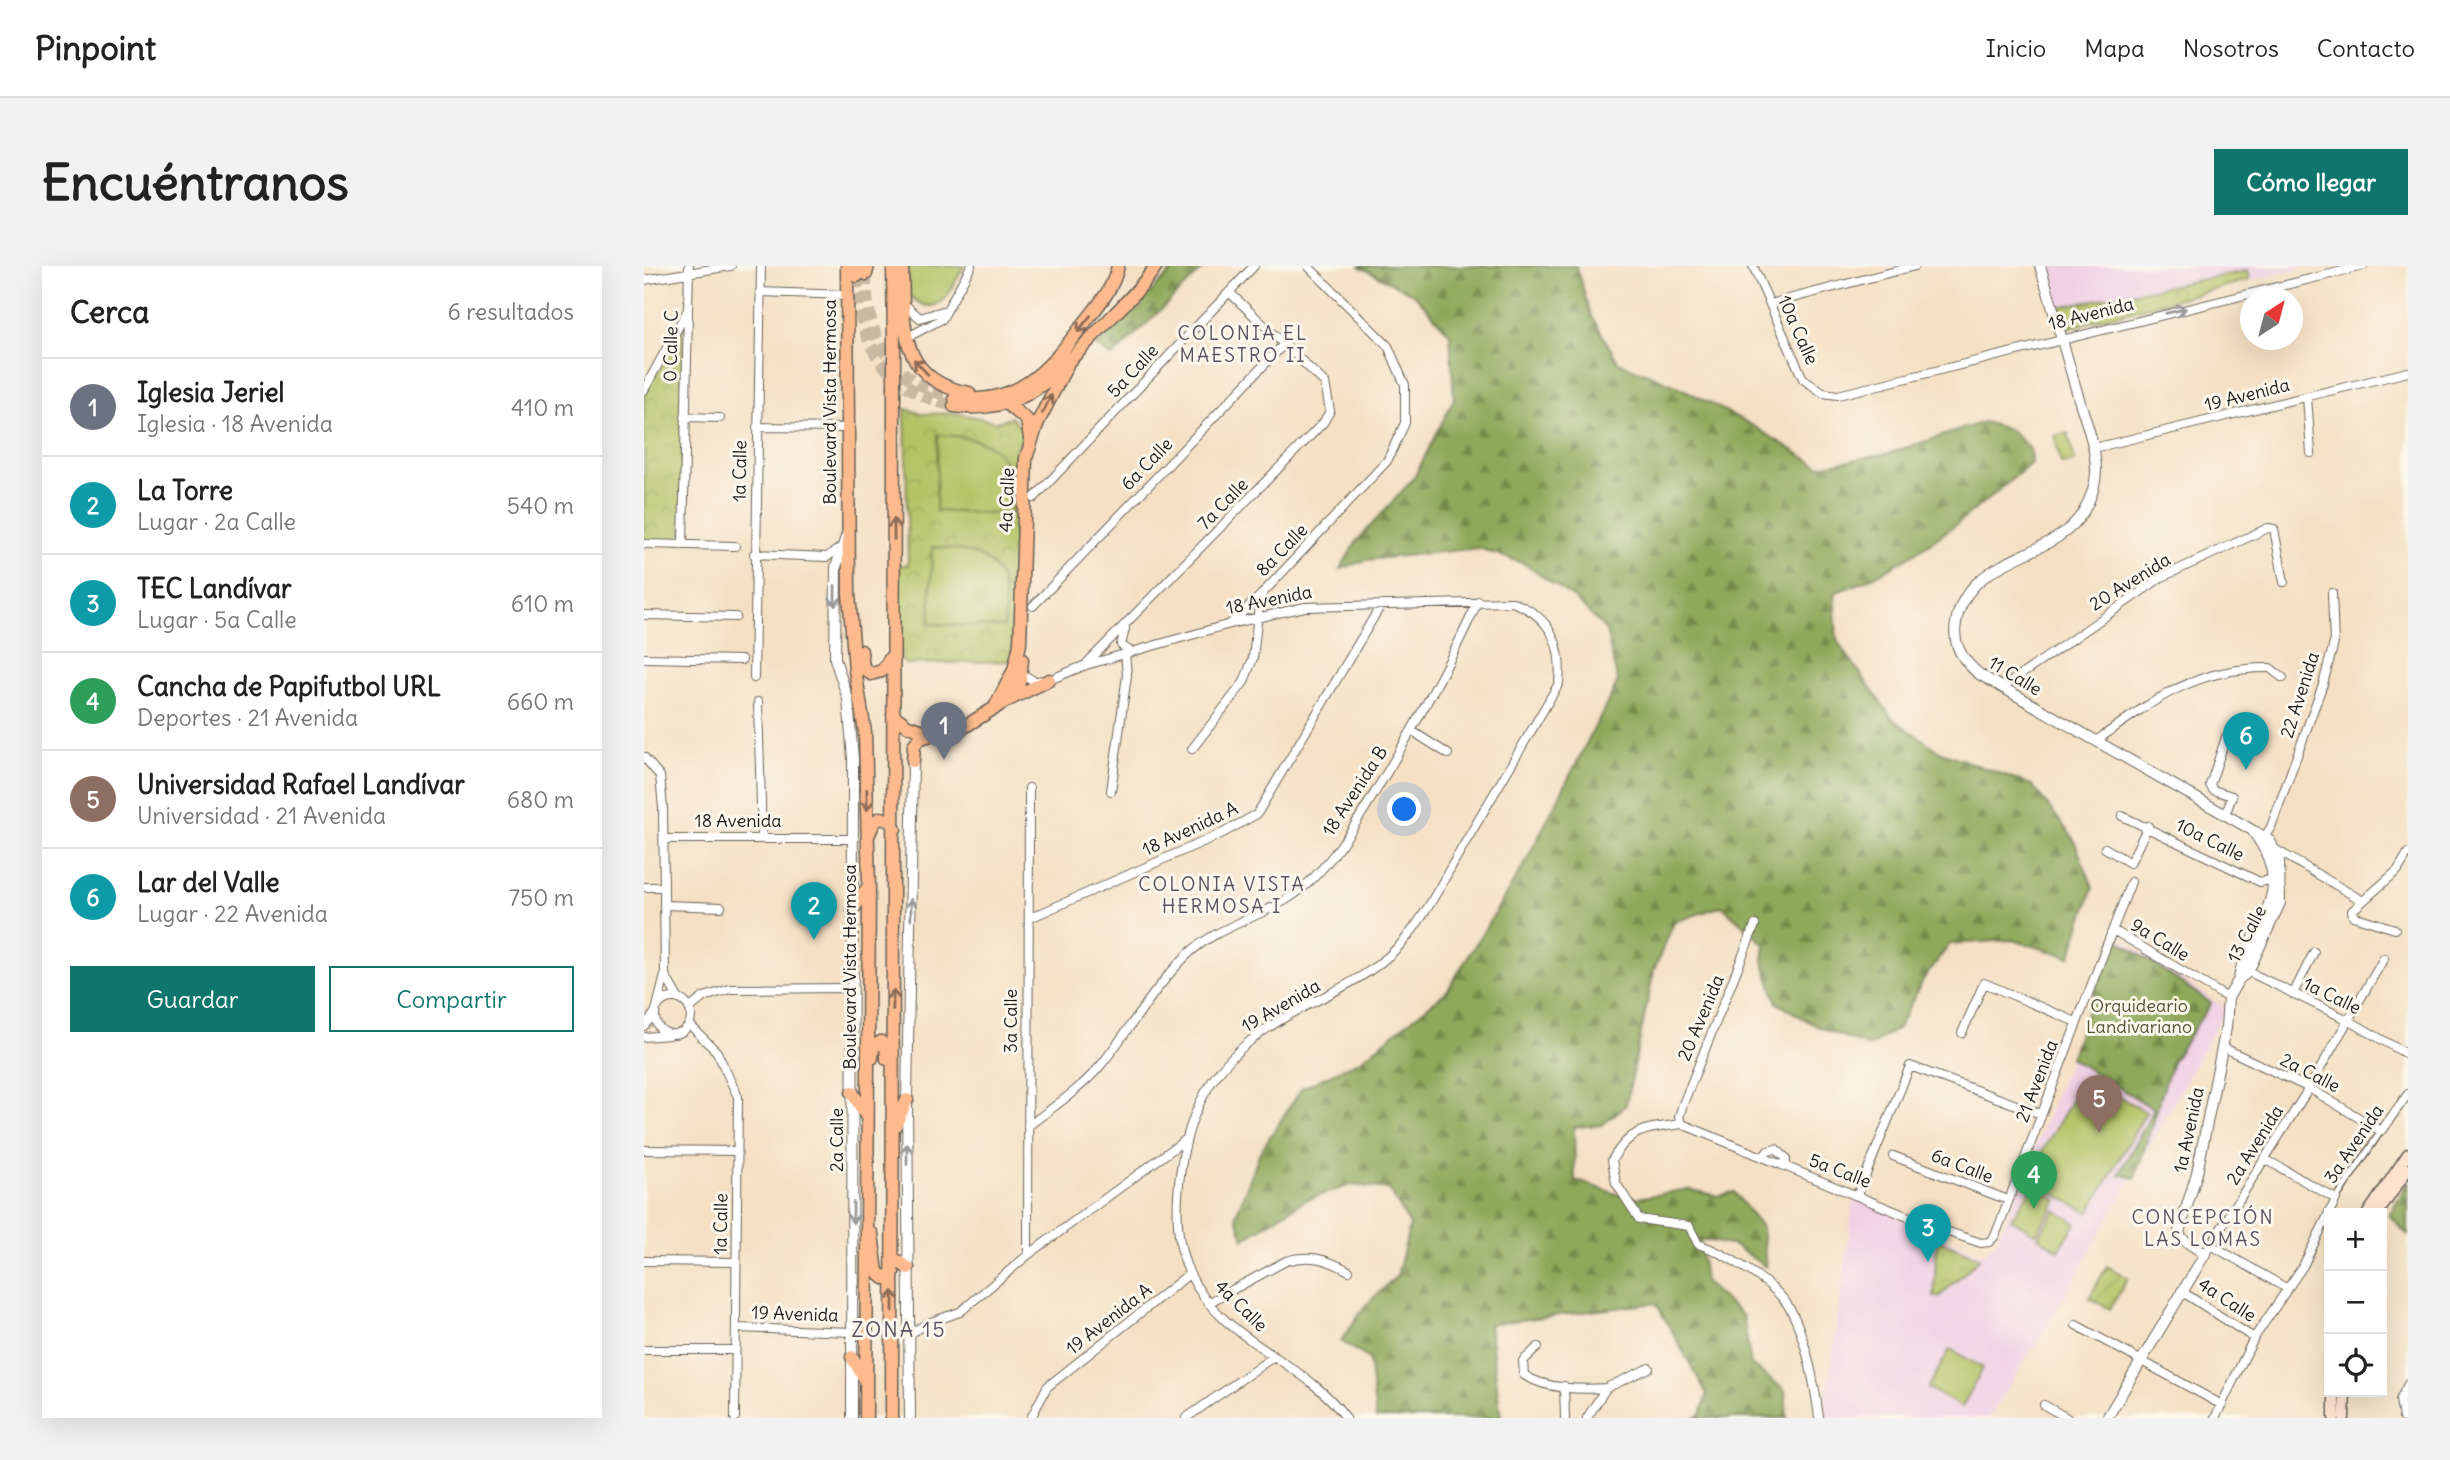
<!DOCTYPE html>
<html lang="es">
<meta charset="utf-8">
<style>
body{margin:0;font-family:Delius,sans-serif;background:#f2f2f2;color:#222}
.controls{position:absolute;right:21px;bottom:21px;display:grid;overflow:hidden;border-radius:0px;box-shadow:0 7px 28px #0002}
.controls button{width:63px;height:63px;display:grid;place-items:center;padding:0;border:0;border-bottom:2px solid #e0e0e0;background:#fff;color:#222;font:35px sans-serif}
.compass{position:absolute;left:1596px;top:21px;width:63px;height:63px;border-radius:50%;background:#fff;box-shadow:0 7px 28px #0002;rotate:36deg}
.you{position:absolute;left:761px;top:544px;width:24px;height:24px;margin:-18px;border:5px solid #fff;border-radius:50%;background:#1a73e8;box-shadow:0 0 0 10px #1a73e833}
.badge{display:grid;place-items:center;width:46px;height:46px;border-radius:50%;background:#0f766e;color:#fff;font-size:23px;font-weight:700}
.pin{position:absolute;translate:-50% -58px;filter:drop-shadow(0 2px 4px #0008)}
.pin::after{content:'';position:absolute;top:37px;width:24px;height:21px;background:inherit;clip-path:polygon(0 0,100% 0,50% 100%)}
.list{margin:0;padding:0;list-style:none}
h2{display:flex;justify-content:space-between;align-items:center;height:91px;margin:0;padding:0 28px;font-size:30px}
h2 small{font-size:23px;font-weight:400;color:#767676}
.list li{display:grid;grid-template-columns:46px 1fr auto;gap:21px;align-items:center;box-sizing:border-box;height:98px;padding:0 28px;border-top:2px solid #e0e0e0}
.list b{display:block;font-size:26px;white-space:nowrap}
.list p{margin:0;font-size:23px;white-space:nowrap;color:#767676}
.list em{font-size:23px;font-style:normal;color:#767676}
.actions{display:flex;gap:14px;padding:21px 28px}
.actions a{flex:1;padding:16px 0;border:2px solid #0f766e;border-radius:0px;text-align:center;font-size:24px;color:#0f766e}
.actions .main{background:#0f766e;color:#fff}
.icon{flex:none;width:38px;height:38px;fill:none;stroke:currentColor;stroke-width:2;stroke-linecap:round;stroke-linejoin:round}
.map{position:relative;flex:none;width:1764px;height:1152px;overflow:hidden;border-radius:0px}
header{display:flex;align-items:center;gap:42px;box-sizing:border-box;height:98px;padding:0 35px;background:#fff;border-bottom:2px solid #e0e0e0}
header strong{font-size:33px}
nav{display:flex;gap:38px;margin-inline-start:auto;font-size:24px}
.intro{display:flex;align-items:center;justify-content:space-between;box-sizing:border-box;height:168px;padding:0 42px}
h1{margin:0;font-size:49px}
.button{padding:18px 32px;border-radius:0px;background:#0f766e;color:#fff;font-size:24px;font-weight:700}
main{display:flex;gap:42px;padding:0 42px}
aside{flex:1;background:#fff;border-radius:0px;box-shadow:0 7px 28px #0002}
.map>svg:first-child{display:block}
.built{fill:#f0d0e4}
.forest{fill:url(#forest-firs);stroke:#55623b;stroke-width:2}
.park{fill:url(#park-crowns);stroke:#687040;stroke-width:2}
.garden{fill:url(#garden-furrows);stroke:#687040;stroke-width:2}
.pitch{fill:#b3c365;stroke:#687040;stroke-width:2}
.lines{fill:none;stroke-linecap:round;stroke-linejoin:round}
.primary-tunnel{stroke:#cab9a2;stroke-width:12;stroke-dasharray:12 6;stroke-linecap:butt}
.pedestrian-casing{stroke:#686157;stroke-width:8}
.minor-casing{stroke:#686157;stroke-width:10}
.tertiary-casing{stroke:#686157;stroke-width:12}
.secondary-casing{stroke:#686157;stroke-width:13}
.primary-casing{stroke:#686157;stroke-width:15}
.pedestrian{stroke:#fff;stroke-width:5}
.minor{stroke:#fff;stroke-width:8}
.tertiary{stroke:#fff;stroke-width:10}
.secondary{stroke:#fee3d1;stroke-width:10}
.primary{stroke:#fcba8d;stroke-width:12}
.primary-bridge-casing{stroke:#686157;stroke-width:15;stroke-linecap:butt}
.primary-bridge{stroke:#fcba8d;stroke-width:12}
.oneway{stroke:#999}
.oneway2{stroke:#8c6b54}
.labels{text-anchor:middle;stroke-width:6;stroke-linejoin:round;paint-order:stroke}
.street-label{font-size:18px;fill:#1c1c1c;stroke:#fbf7ec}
.park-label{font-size:18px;fill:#515636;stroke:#fbf7ec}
.neighbourhood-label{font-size:19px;letter-spacing:2px;fill:#5d5263;stroke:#fbf7ec}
.quarter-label{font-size:21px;letter-spacing:2px;fill:#5d5263;stroke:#fbf7ec}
</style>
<header>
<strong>Pinpoint</strong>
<nav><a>Inicio</a><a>Mapa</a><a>Nosotros</a><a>Contacto</a></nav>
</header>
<div class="intro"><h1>Encuéntranos</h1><a class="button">Cómo llegar</a></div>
<main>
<aside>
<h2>Cerca<small>6 resultados</small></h2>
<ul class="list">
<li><span class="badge" style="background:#6b7280">1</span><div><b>Iglesia Jeriel</b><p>Iglesia · 18 Avenida</p></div><em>410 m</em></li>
<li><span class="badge" style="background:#0f9aa8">2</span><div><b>La Torre</b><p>Lugar · 2a Calle</p></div><em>540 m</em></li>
<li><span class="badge" style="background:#0f9aa8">3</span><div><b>TEC Landívar</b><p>Lugar · 5a Calle</p></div><em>610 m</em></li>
<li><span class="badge" style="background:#2e9e5b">4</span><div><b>Cancha de Papifutbol URL</b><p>Deportes · 21 Avenida</p></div><em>660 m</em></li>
<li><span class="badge" style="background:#8d6e63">5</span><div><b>Universidad Rafael Landívar</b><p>Universidad · 21 Avenida</p></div><em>680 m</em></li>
<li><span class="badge" style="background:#0f9aa8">6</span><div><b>Lar del Valle</b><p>Lugar · 22 Avenida</p></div><em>750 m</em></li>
</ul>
<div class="actions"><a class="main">Guardar</a><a>Compartir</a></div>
</aside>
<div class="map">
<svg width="1764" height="1152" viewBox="0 0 1764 1152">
<defs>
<pattern id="forest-firs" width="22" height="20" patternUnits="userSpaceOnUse" patternTransform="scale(1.75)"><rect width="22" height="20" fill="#8ea95a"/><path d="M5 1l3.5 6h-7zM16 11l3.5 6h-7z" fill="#73894a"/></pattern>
<pattern id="park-crowns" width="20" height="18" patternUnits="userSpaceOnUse" patternTransform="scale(1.75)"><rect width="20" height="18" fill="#b3c365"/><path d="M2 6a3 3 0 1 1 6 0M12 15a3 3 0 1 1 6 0" fill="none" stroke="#99a757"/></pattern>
<pattern id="garden-furrows" width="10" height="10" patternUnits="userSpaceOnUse" patternTransform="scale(1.75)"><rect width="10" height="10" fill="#b3c365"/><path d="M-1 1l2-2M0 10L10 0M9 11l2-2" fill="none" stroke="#99a757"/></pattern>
</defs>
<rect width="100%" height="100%" fill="#fbf7ec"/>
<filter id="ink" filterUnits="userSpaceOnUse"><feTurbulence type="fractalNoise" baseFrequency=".0143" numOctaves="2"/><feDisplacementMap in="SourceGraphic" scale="14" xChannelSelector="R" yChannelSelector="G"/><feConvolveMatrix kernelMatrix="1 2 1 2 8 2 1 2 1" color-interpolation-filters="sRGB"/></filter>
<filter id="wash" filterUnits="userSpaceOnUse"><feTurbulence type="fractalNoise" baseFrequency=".00686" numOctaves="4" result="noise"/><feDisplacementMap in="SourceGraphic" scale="28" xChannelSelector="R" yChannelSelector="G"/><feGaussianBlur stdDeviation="1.57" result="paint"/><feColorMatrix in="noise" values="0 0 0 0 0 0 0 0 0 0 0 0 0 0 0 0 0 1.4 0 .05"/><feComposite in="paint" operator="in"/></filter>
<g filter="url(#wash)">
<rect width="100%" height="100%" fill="#f5e0c4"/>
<!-- built -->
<path class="built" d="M1401 0H1664L1419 63Z
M1475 671 1582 743 1414 1042 1345 1152H1180L1210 932 1338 988 1353 976Z"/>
<!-- forest -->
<path class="forest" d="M533 0H562L468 91 452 80Z
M715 0H932L947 49 974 96 1037 122 1106 158 1175 200 1246 187 1340 156 1366 164 1386 183 1387 197C1329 247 1263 302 1190 327L1193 375 1249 453 1297 486 1388 519 1429 572 1449 621 1426 691 1368 674 1306 678 1279 714 1254 762 1225 781 1173 760 1133 737 1119 695 1121 679 1078 640 1030 656 1010 704 982 839 958 859 930 861 931 914 988 933 1044 923 1074 930 1090 926 1118 962 1122 1001 1091 980 1056 973 1061 1017 1099 1050 1107 1099 1141 1124 1143 1152H1051L1057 1148 1063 1128 1012 1037 845 1058 857 1152H732L725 1093 697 1075 721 1040 753 1010 766 959 745 923 707 919 661 934 600 973 592 949 616 886 658 822 717 794 803 725 880 599 974 416 962 364 930 332 881 298 835 282 722 294 696 303 713 275 770 212 810 133 806 68 771 29Z
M1470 671 1567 737 1528 796 1491 912 1475 908 1510 843 1426 792Z
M1764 915V969L1745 949Z"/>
<!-- park -->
<path class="park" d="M1603 5 1605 14 1419 63 1413 41Z
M39 57 38 277 0 276V128Z
M261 143 281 148 312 147 353 156 368 151 380 166 371 187 368 395 262 398 256 393 255 299H264Z
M1293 973 1336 992 1295 1031H1290Z"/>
<!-- garden -->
<path class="garden" d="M1463 1000 1484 1012 1466 1043 1445 1032Z"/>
<!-- pitch -->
<path class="pitch" d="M263 0H320C307 23 295 57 266 30Z
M1424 167 1431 196 1417 198 1411 170Z
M294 169C353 171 372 188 366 248L292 245Z
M288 281C347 284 366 300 360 361L286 358Z
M1441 811 1502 846 1445 947 1383 912Z
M1390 919 1413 934 1392 968 1367 953Z
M1411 944 1432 957 1415 984 1394 971Z
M1306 1083 1339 1102 1318 1141 1284 1122Z"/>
</g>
<g filter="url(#ink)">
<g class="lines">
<!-- primary-tunnel -->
<path class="primary-tunnel" d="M222 8C222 72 245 115 311 132
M213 10C213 78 242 124 310 140"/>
<!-- pedestrian casing -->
<g class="pedestrian-casing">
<path id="pedestrian" d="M1692 933 1737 865"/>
</g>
<!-- minor casing -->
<g class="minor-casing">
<path id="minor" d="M1109 0 1159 113 1179 127 1194 129 1719 0
M0 14 87 0
M116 26 203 29
M259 37 276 52 302 44
M1126 38 1271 0
M262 72 298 53 327 0
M0 124 42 47
M1663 131 1667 187
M41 151 76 152
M113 161 205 162
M1450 182 1764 106
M390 232 610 0
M0 278 91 280
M39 278 45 0
M110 288 183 291 196 282
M389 340 640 78
M0 349 92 351
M587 357 616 330
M481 363 477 379 487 386
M0 392 98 394
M443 397 679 157 686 145 681 117 585 26
M378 408 390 415 405 414 442 399 586 358 661 341 868 336C907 350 919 379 915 417 884 471 852 524 821 577 802 608 786 643 763 671 736 705 695 723 658 742 588 778 548 822 537 902 532 935 531 975 545 1006 576 1076 660 1093 702 1152
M110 412 117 0
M1358 422 1518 311 1624 262 1630 263 1640 316
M114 436 118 572
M768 465 804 488
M1582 471 1566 519 1569 524 1588 530 1582 547
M1452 475C1509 434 1553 401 1626 402L1639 412
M548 483 600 416 609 392 616 330 743 195 761 157V119L744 80 664 0
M0 491 16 510 19 542 21 709 13 741
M467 525 483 409 481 388
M1478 550 1616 616 1631 613
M20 573H209
M1617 576 1627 561 1679 418 1690 377 1688 327
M1461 582 1486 597 1504 560
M1629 582 1719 635 1754 604 1764 587
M0 621H20
M1719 635 1708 645 1709 650 1751 663
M20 639 77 641
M386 652 579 567 613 548 737 339
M1469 664 1584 732
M1599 703 1706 755 1764 789
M21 709 34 732
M1649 728 1670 686
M11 750a18 18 0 1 1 36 0a18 18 0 1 1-36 0Z
M46 742 60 731 86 723 208 722
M45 758 73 786 94 831 91 1152
M0 760 11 747
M1318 767 1340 717 1432 756
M0 771 25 769
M1578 781 1665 822 1737 865 1764 828
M1038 858 1284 959 1337 977 1345 976 1351 970 1487 616
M1038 858C1003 863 988 860 968 894L972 917 995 953 1045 960 1054 978C1079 986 1127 1015 1143 1038 1161 1065 1171 1119 1175 1152
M1038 858 1035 851 1039 838 1111 659
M384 860C409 841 437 823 457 799 486 763 509 723 542 690 575 657 626 651 661 620 693 591 714 554 736 518 772 458 806 398 834 335
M0 884 93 885
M1249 890 1364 934
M1119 891 1124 885 1132 883 1142 892V901
M1621 893 1692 933 1685 947
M1214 928 1266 800 1397 848
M1567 979 1642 1022
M1561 988 1665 822 1740 692
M384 989 385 522
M0 995 92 996
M1537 1025 1610 1072
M564 1037 642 995C667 988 683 993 705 1005
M1432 1059 1578 1139
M92 1062 208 1066
M264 1069 284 1057 316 1046 384 989 541 874
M894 1081 879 1095 880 1109C901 1123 937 1124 962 1122
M0 1084H91
M920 1120 921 1152
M1400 1139 1423 1152
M387 1152 403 1121 545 1008
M542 1152 629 1091
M943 1152 962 1122 1005 1102
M1571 1152 1610 1072 1659 1000 1685 947
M1759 1152 1756 1134 1764 1118"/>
</g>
<!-- tertiary casing -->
<g class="tertiary-casing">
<path id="tertiary" d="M1396 0C1410 44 1422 89 1435 133 1442 156 1452 181 1452 205 1452 219 1446 234 1439 246 1410 295 1323 288 1312 357 1308 378 1319 395 1335 408L1608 564C1658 631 1604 655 1595 713
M204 265 192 301 191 393 204 433 209 493 208 1152
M266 1152 263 834 269 495
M1463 1152 1561 988 1537 972 1535 966 1553 907 1582 762 1584 732 1595 713 1604 706 1636 637 1635 595 1626 575 1612 566"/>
</g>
<!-- secondary casing -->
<g class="secondary-casing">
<path id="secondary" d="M1724 947 1764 888
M1734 947 1764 903
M1690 1152V1126
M1700 1152 1701 1126"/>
</g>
<!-- primary casing -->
<g class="primary-casing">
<path id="primary" d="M203 0 205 327 211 404 221 466 225 621 222 1152
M212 0 213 10
M249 0 250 83
M258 0C260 58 253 114 325 127
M222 8 224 0
M311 132C374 140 403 105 438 60 453 41 469 24 474 0
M362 137 383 154 386 172
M310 140C381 149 410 110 455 64 475 43 496 24 512 0
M217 385 219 401 227 408 238 405 247 391
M365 432 376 414 378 394
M350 443 370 404 376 378 382 192 394 156 423 99
M249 449 264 460 286 467
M269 495 270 479 276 472 320 461 362 435 405 414
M225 568 230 556 237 552 246 555 251 563
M209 643 224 621
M228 792 229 781 237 776 242 781 243 793
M208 826 222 850
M251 860 263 834
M228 968 233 1006 240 1012 249 1007
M249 992 264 1002
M208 1091 222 1115
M248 1152 250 121"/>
</g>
<!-- pedestrian -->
<use href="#pedestrian" class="pedestrian"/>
<!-- minor -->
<use href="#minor" class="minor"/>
<!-- tertiary -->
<use href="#tertiary" class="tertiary"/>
<!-- secondary -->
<use href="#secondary" class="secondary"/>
<!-- primary -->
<use href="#primary" class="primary"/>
<!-- primary-bridge casing -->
<g class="primary-bridge-casing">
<path id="primary-bridge" d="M250 121V83"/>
</g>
<!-- primary-bridge -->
<use href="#primary-bridge" class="primary-bridge"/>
</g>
<!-- one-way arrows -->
<defs><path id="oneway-shaft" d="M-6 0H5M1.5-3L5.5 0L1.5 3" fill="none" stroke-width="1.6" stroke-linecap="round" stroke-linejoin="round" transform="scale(1.75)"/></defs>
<g class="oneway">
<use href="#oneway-shaft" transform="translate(1532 45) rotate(-13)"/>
<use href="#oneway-shaft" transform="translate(191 330) rotate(90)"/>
<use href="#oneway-shaft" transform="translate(267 643) rotate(-89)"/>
<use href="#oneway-shaft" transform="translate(263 888) rotate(-90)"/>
<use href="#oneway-shaft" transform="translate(209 947) rotate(91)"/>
</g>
<g class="oneway2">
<use href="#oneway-shaft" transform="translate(440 58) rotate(128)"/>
<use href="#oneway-shaft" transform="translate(277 101) rotate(-133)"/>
<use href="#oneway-shaft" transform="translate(403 138) rotate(-63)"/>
<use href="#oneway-shaft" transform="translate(250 263) rotate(-90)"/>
<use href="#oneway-shaft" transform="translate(223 534) rotate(89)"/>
<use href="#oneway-shaft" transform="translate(249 734) rotate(-89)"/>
<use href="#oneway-shaft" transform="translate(249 1035) rotate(-90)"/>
</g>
</g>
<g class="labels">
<!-- street labels -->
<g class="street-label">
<text transform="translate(1447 48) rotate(-14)" y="6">18 Avenida</text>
<text transform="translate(1154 64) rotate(66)" y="6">10a Calle</text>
<text transform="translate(27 80) rotate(-89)" y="6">0 Calle C</text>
<text transform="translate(489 105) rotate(-47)" y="6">5a Calle</text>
<text transform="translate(1603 129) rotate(-14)" y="6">19 Avenida</text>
<text transform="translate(186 136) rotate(-90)" y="6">Boulevard Vista Hermosa</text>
<text transform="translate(503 198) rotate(-46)" y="6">6a Calle</text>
<text transform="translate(96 205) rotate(-89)" y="6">1a Calle</text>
<text transform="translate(363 234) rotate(-88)" y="6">4a Calle</text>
<text transform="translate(579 238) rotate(-46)" y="6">7a Calle</text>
<text transform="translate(638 284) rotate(-46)" y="6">8a Calle</text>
<text transform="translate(1486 316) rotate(-32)" y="6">20 Avenida</text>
<text transform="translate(625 334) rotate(-11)" y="6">18 Avenida</text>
<text transform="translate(1371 410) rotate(31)" y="6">11 Calle</text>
<text transform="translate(1656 429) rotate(-72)" y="6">22 Avenida</text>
<text transform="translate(711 525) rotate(-57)" y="6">18 Avenida B</text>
<text x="94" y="561">18 Avenida</text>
<text transform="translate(546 563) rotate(-25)" y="6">18 Avenida A</text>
<text transform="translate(1566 574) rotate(26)" y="6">10a Calle</text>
<text transform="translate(1603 668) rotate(-62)" y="6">13 Calle</text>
<text transform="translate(1516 674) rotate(31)" y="6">9a Calle</text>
<text transform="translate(206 701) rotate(-90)" y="6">Boulevard Vista Hermosa</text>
<text transform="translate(1688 730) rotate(26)" y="6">1a Calle</text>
<text transform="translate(637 740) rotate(-30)" y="6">19 Avenida</text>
<text transform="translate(1057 752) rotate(-67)" y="6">20 Avenida</text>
<text transform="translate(367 755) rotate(-90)" y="6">3a Calle</text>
<text transform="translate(1666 807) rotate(27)" y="6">2a Calle</text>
<text transform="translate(1393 815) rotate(-69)" y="6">21 Avenida</text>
<text transform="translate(1545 864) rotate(-78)" y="6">1a Avenida</text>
<text transform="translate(193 874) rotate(-90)" y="6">2a Calle</text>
<text transform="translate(1710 878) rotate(-56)" y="6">3a Avenida</text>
<text transform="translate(1611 879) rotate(-58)" y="6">2a Avenida</text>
<text transform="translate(1318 900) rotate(21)" y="6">6a Calle</text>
<text transform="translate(1196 905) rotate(21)" y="6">5a Calle</text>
<text transform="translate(77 958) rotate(-89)" y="6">1a Calle</text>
<text transform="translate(1583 1034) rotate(33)" y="6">4a Calle</text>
<text transform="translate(597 1040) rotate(44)" y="6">4a Calle</text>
<text transform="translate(151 1048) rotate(2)" y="6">19 Avenida</text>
<text transform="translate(465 1053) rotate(-38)" y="6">19 Avenida A</text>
</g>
<!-- park labels -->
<g class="park-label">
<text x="1495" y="746">Orquideario<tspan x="1495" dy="21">Landivariano</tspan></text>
</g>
<!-- neighbourhood labels -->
<g class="neighbourhood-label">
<text x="599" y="74">COLONIA EL<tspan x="599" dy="22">MAESTRO II</tspan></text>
<text x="578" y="625">COLONIA VISTA<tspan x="578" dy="22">HERMOSA I</tspan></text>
<text x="1559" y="958">CONCEPCIÓN<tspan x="1559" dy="22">LAS LOMAS</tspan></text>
</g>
<!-- quarter labels -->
<g class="quarter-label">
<text x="255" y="1071">ZONA 15</text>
</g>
</g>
</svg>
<div class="controls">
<button>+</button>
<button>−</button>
<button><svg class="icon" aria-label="locate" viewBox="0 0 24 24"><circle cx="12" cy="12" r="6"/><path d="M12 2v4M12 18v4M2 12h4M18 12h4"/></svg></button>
</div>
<svg class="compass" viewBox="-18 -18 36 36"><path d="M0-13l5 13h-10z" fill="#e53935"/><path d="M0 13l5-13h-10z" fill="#767676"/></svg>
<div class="you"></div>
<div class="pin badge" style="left:300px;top:494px;background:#6b7280">1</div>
<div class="pin badge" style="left:170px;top:674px;background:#0f9aa8">2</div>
<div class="pin badge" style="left:1284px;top:996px;background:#0f9aa8">3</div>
<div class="pin badge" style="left:1390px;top:943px;background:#2e9e5b">4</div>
<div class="pin badge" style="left:1455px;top:867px;background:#8d6e63">5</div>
<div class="pin badge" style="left:1602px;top:504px;background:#0f9aa8">6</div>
</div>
</main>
